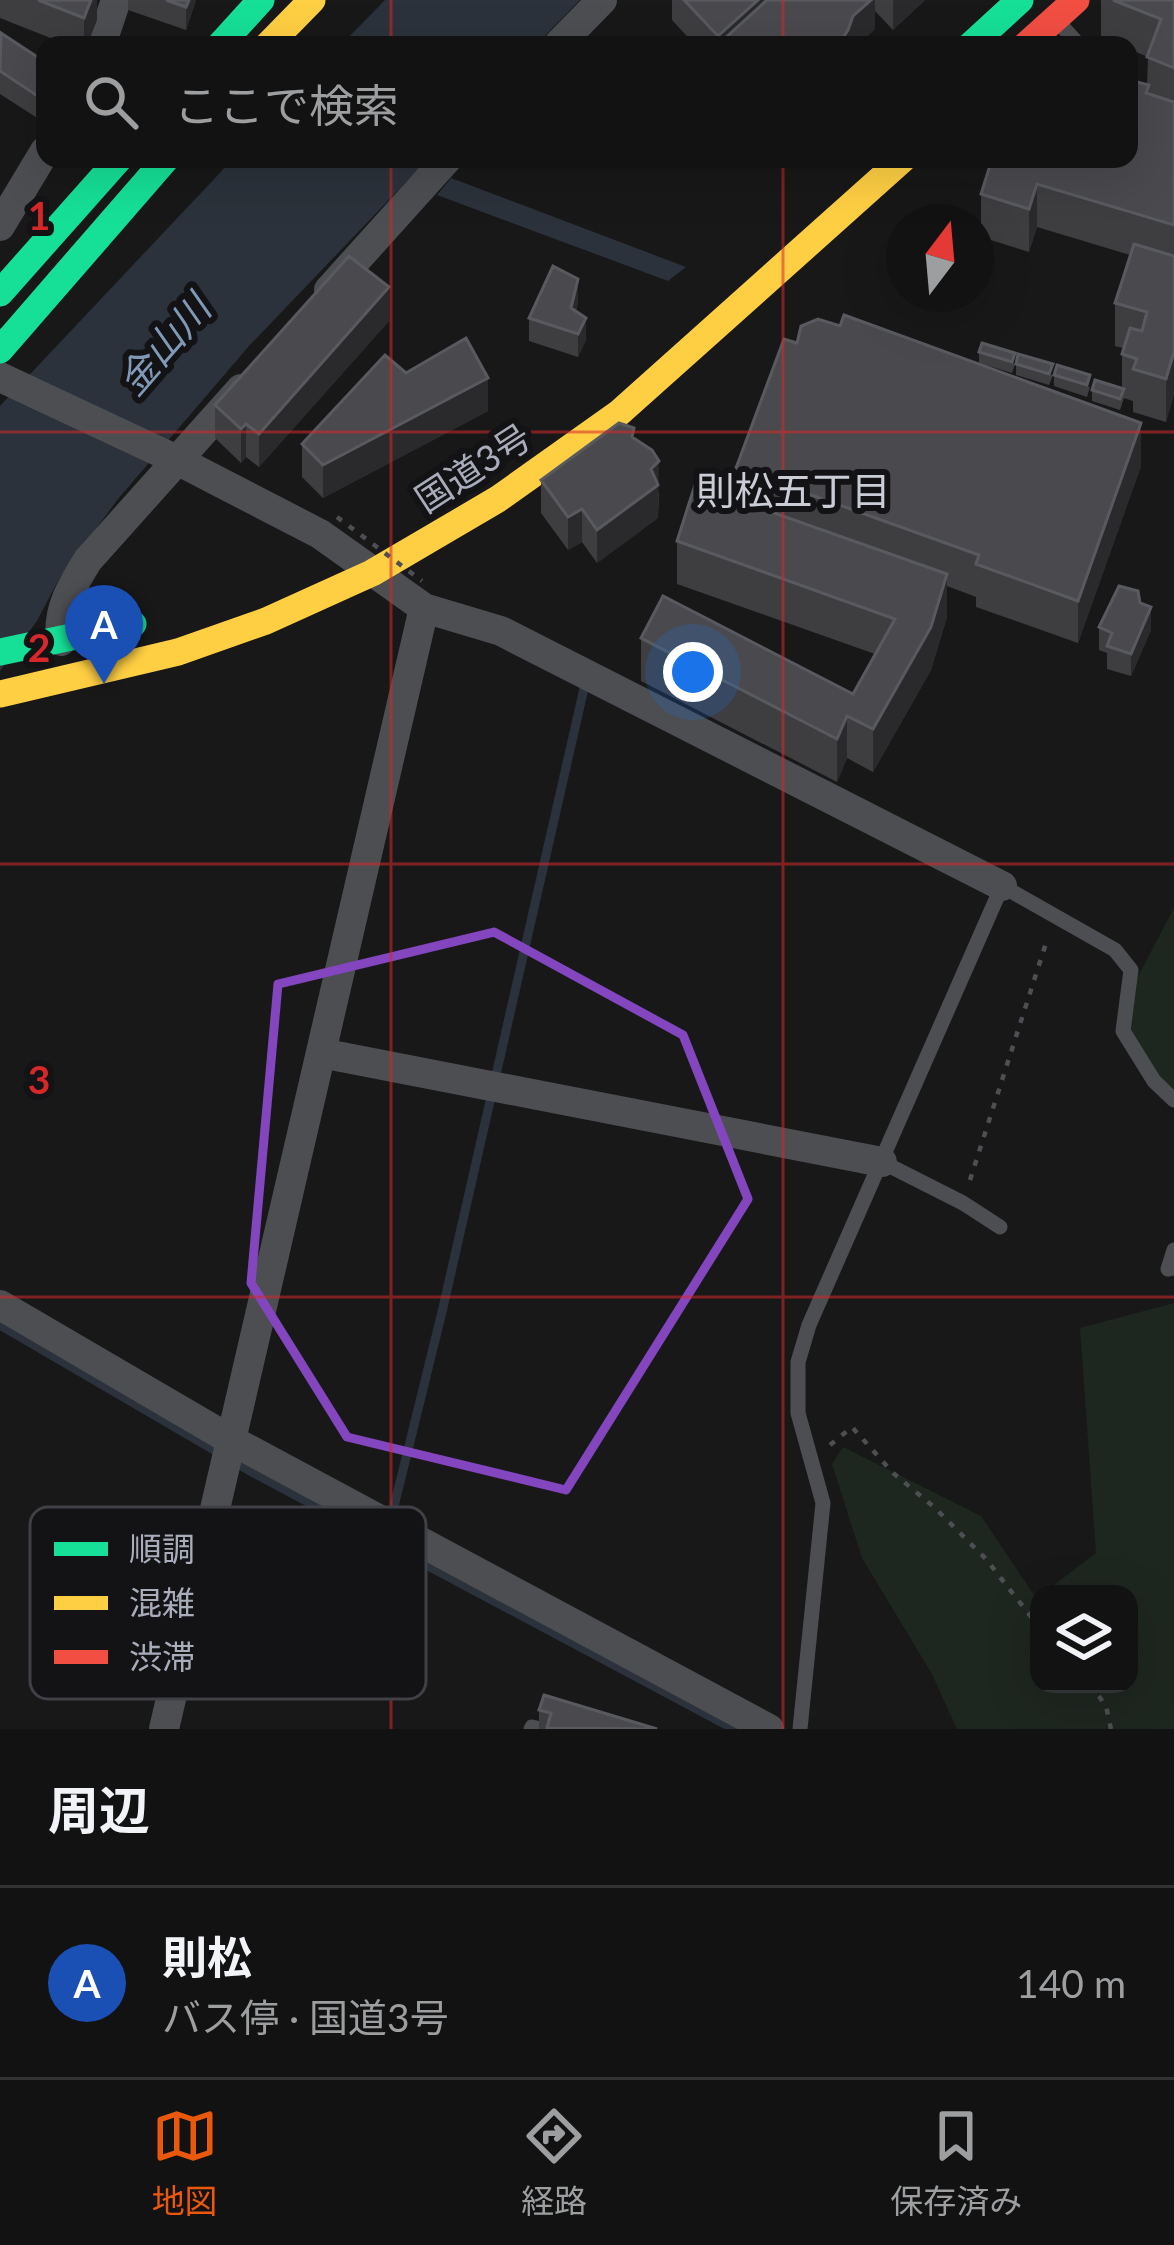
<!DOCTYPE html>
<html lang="ja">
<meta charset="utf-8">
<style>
body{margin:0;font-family:Lato,"Noto Sans JP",sans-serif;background:#1f2021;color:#f1f3f6}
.controls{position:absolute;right:36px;bottom:36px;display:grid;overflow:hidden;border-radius:24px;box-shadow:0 12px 48px #0002}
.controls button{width:108px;height:108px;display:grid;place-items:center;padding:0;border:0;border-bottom:3px solid #313233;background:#121213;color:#f1f3f6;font:60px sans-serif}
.compass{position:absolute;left:886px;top:204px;width:108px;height:108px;border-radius:50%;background:#121213;box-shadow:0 12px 48px #0002;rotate:16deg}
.you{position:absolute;left:693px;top:672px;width:42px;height:42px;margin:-30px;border:9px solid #fff;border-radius:50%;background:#1a73e8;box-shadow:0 0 0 18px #1a73e833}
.badge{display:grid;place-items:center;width:78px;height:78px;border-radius:50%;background:#ea580c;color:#fff;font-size:39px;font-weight:700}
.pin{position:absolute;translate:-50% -99px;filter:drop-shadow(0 3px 6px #0008)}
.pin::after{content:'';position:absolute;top:63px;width:42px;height:36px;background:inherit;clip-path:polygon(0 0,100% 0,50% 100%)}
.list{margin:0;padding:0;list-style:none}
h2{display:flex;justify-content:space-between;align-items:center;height:156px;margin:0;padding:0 48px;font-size:51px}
h2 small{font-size:39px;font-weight:400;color:#9c9ea0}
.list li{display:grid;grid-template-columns:78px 1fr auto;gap:36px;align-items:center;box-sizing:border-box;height:192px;padding:0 48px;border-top:3px solid #313233}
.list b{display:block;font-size:45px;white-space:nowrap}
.list p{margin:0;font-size:39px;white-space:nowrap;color:#9c9ea0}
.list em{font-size:39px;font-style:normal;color:#9c9ea0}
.icon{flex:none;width:66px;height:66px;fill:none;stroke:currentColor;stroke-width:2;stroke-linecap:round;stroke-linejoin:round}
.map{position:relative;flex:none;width:1174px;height:1729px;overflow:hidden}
.search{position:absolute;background:#121213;box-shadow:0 12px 48px #0002;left:36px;right:36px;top:36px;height:132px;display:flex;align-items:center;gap:30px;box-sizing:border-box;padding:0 42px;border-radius:24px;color:#9c9ea0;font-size:45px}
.sheet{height:348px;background:#121213}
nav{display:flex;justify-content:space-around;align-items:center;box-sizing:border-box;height:168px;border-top:3px solid #313233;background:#121213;font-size:33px;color:#9c9ea0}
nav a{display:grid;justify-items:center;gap:6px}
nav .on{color:#ea580c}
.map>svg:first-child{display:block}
.green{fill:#1e2620}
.water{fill:#2b323b}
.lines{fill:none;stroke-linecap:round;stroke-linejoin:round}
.stream{stroke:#2b323b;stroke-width:9}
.path{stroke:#4e4f53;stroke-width:4.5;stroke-dasharray:6 9;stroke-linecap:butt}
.lane{stroke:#4c4e52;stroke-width:15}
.street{stroke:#4c4e52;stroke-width:30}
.fast{stroke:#16e098;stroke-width:27}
.slow{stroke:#ffcf43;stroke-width:27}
.jam{stroke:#f24e42;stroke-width:27}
.path-bridge{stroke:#4e4f53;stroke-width:4.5;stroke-dasharray:6 9;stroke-linecap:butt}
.wall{fill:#3e3e41}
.shaded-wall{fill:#2a2a2c}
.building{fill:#4a4a4e;stroke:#585a5f;stroke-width:3}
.marked{fill:none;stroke:#8446be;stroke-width:9;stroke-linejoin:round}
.grid{fill:none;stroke:#d62828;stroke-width:3;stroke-opacity:0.55}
.labels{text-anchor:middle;stroke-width:12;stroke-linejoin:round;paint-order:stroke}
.street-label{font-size:36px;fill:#a9adba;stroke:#131215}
.water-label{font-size:39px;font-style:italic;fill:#7f99b6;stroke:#131215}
.neighbourhood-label{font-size:39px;fill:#cacdd6;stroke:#131215}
.key{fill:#131215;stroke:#404047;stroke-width:3}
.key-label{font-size:33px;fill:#a9adba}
.grid-label{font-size:39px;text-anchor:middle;font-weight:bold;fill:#d62828;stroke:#131215;stroke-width:12;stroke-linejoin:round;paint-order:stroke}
</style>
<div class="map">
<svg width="1174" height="1729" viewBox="0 0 1174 1729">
<rect width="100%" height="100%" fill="#181819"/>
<!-- green -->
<path class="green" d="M1174 908V1093L1157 1074 1130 1029 1138 976Z
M1174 1303V1729H957L932 1674 862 1558 832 1464 843 1447 981 1516 1036 1598 1039 1597V1684H1129V1594H1042L1096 1553 1080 1328Z"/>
<!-- water -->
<path class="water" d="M385 0H580L536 45H341Z
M233 159H428L249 346 118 499 59 579 37 621 0 671V406Z
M451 178 686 267 668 281 437 195Z"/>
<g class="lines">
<!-- stream -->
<path class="stream" d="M0 1325 252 1472 734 1729
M385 1543 442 1312 585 684"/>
<!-- path -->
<path class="path" d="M970 1180 1047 940
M830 1445 852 1427 893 1473 934 1507 986 1559 1039 1627
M1090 1684 1106 1706 1111 1729"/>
<!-- lane -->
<path class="lane" d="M1060 24 1079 45
M882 1162 963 1203 1000 1227
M1174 1250 1168 1269 1174 1268
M531 1729 532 1727 540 1729
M800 1729 823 1503 798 1413V1362L809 1325 1002 886 1115 950 1131 970 1123 1031 1154 1081 1174 1100"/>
<!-- street -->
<path class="street" d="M101 45 116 0
M558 45 602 0
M0 226 45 151
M329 290 447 159
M0 377 177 460 320 534 424 608 501 631 1002 886
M61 641C57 609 72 586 88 560L241 389
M321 1053 882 1162
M0 1305 231 1440 769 1729
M164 1729 424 608"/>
<!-- fast -->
<path class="fast" d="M220 45 261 0
M971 45 1020 0
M0 293 119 159
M0 350 166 159
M0 652 133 624"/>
<!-- slow -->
<path class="slow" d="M268 45 312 0
M0 694 178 652 266 621 372 573 498 499 619 413 903 159"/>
<!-- jam -->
<path class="jam" d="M1026 45 1076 0"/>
<!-- path-bridge -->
<path class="path-bridge" d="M337 517 422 581"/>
</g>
<!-- wall -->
<path class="wall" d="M0 0H97V20L87 45H68L0 18Z
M128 0H196L186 30 128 10Z
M672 0H925L893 30 875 11V29L858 45H695L672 20Z
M1101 0H1174V394L1166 422 1133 412V401L1124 398 1120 410 1092 401V390L1122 388V354L1123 348 1115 346V303L1130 255 1037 227 1029 252 981 237V194L1147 85 1148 57 1129 49V45H1119L1101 38Z
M0 35 45 62V123L0 94Z
M578 302 576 311 586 340 578 357 529 341V318Z
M389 321 259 467 246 457 241 463 215 438V405Z
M982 343 1015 364 1012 373 979 363V352Z
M1016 364 1053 375 1049 385 1016 375Z
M406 373 488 411 323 498 302 477V444Z
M1054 375 1090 387 1087 397 1054 386Z
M634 438 659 494 658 518 597 563 582 542 568 550 541 513V480Z
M1141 466 1078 643 976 607V597L947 586V617L931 670 873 772 847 758 837 782 641 681V638L853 694 875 654 677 584V541L736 499V468Z
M1140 603 1151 630 1131 676 1107 669V653L1099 650V627Z
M539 1710 657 1729H539Z"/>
<!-- shaded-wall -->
<path class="shaded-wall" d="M91 0H97V20L87 45H84V18Z
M189 0H196L186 30V7Z
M758 0H794L722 41V45H718V36Z
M871 0H875V29L858 45H838L853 16Z
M893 0H925L893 30Z
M1037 184V227L1029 252V209Z
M578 279V302L571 330V308Z
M389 287V321L259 467V434Z
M586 318V340L578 357V334Z
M1174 352V394L1166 422V379Z
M488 378V411L323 498V465Z
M1141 423V466L1078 643V601Z
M246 424V457L241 463V429Z
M659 461 658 518 597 563V530Z
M582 509V542L568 550V517Z
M947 574V617L931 670 873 772V729Z
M1151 607V630L1131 676V654Z
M847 716V758L837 782V739Z"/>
<!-- building -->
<path class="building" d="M38 0H91L84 18Z
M166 0H189L186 7Z
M684 0H758L718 36Z
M767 0H871L853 16 848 30 838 45H726L722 41Z
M1113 0H1174V68L1147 57 1161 19Z
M1 33 45 62V101L0 71Z
M1129 80 1149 85 1146 93 1174 102V225L1037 184 1029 209 981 194 992 159H1129Z
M1134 244 1174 256V352L1166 379 1133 369 1137 359 1122 354 1130 328 1142 331 1147 312 1115 303Z
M349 256 389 287 259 434 246 424 241 429 215 405Z
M553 266 578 279 571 308 586 318 578 334 529 318Z
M844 315 1141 423 1078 601 976 564 979 555 736 468 784 339 797 343 801 326 818 319 840 326Z
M466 338 488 378 323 465 302 444 385 355 406 373Z
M982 343 1015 353 1012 362 979 352Z
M1018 354 1053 364 1049 374 1016 364Z
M1057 365 1090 375 1087 385 1054 375Z
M1095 380 1124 389 1120 399 1092 390Z
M619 423 634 428 632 437 652 450 659 461 651 469 658 485 597 530 582 509 568 517 541 480Z
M695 485 947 574 931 627 873 729 847 716 837 739 641 638 663 596 853 694 895 619 677 541Z
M1119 586 1138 591 1140 603 1151 607 1131 654 1107 646 1112 633 1099 627Z
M544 1695 657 1729 547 1728 551 1713 539 1710Z"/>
<!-- marked area -->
<path class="marked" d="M494 932 683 1035 748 1199 566 1490 347 1437 251 1283 278 984Z"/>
<!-- grid -->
<path class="grid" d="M391 0V45M783 0V45M391 159V1729M783 159V1729M0 432H1174M0 864H1174M0 1297H1174"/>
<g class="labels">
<!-- street labels -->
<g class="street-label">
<text transform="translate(473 468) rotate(-33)" y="13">国道3号</text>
</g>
<!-- water labels -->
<g class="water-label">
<text transform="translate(164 345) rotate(-49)" y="14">金山川</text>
</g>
<!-- neighbourhood labels -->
<g class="neighbourhood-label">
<text x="793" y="505">則松五丁目</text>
</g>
</g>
<!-- legend -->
<rect x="30" y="1507" width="396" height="192" rx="18" class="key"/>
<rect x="54" y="1542" width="54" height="14" fill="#16e098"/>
<rect x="54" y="1596" width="54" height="14" fill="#ffcf43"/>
<rect x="54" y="1650" width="54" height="14" fill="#f24e42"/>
<g class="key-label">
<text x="129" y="1561">順調</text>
<text x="129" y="1615">混雑</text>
<text x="129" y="1669">渋滞</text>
</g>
<g class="grid-label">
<text x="39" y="230">1</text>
<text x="39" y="662">2</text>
<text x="39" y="1094">3</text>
</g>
</svg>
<div class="controls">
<button><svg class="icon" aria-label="layers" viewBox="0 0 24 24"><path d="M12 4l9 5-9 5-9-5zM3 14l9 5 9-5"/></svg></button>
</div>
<svg class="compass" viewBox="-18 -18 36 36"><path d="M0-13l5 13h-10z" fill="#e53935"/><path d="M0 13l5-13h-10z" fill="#9c9ea0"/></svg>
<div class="you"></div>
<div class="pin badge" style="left:104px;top:684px;background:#1a4fb4">A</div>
<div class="search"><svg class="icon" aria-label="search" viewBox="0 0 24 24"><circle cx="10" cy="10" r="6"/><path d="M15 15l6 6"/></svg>ここで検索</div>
</div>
<section class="sheet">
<h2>周辺<small></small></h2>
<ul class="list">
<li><span class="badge" style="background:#1a4fb4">A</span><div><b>則松</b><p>バス停 · 国道3号</p></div><em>140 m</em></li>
</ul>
</section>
<nav>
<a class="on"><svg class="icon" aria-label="map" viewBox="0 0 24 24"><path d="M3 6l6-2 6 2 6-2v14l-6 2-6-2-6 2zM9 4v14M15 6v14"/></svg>地図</a>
<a><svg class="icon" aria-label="directions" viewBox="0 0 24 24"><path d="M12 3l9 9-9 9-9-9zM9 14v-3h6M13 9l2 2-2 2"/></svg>経路</a>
<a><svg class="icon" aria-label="saved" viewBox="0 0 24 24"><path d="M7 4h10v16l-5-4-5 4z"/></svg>保存済み</a>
</nav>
